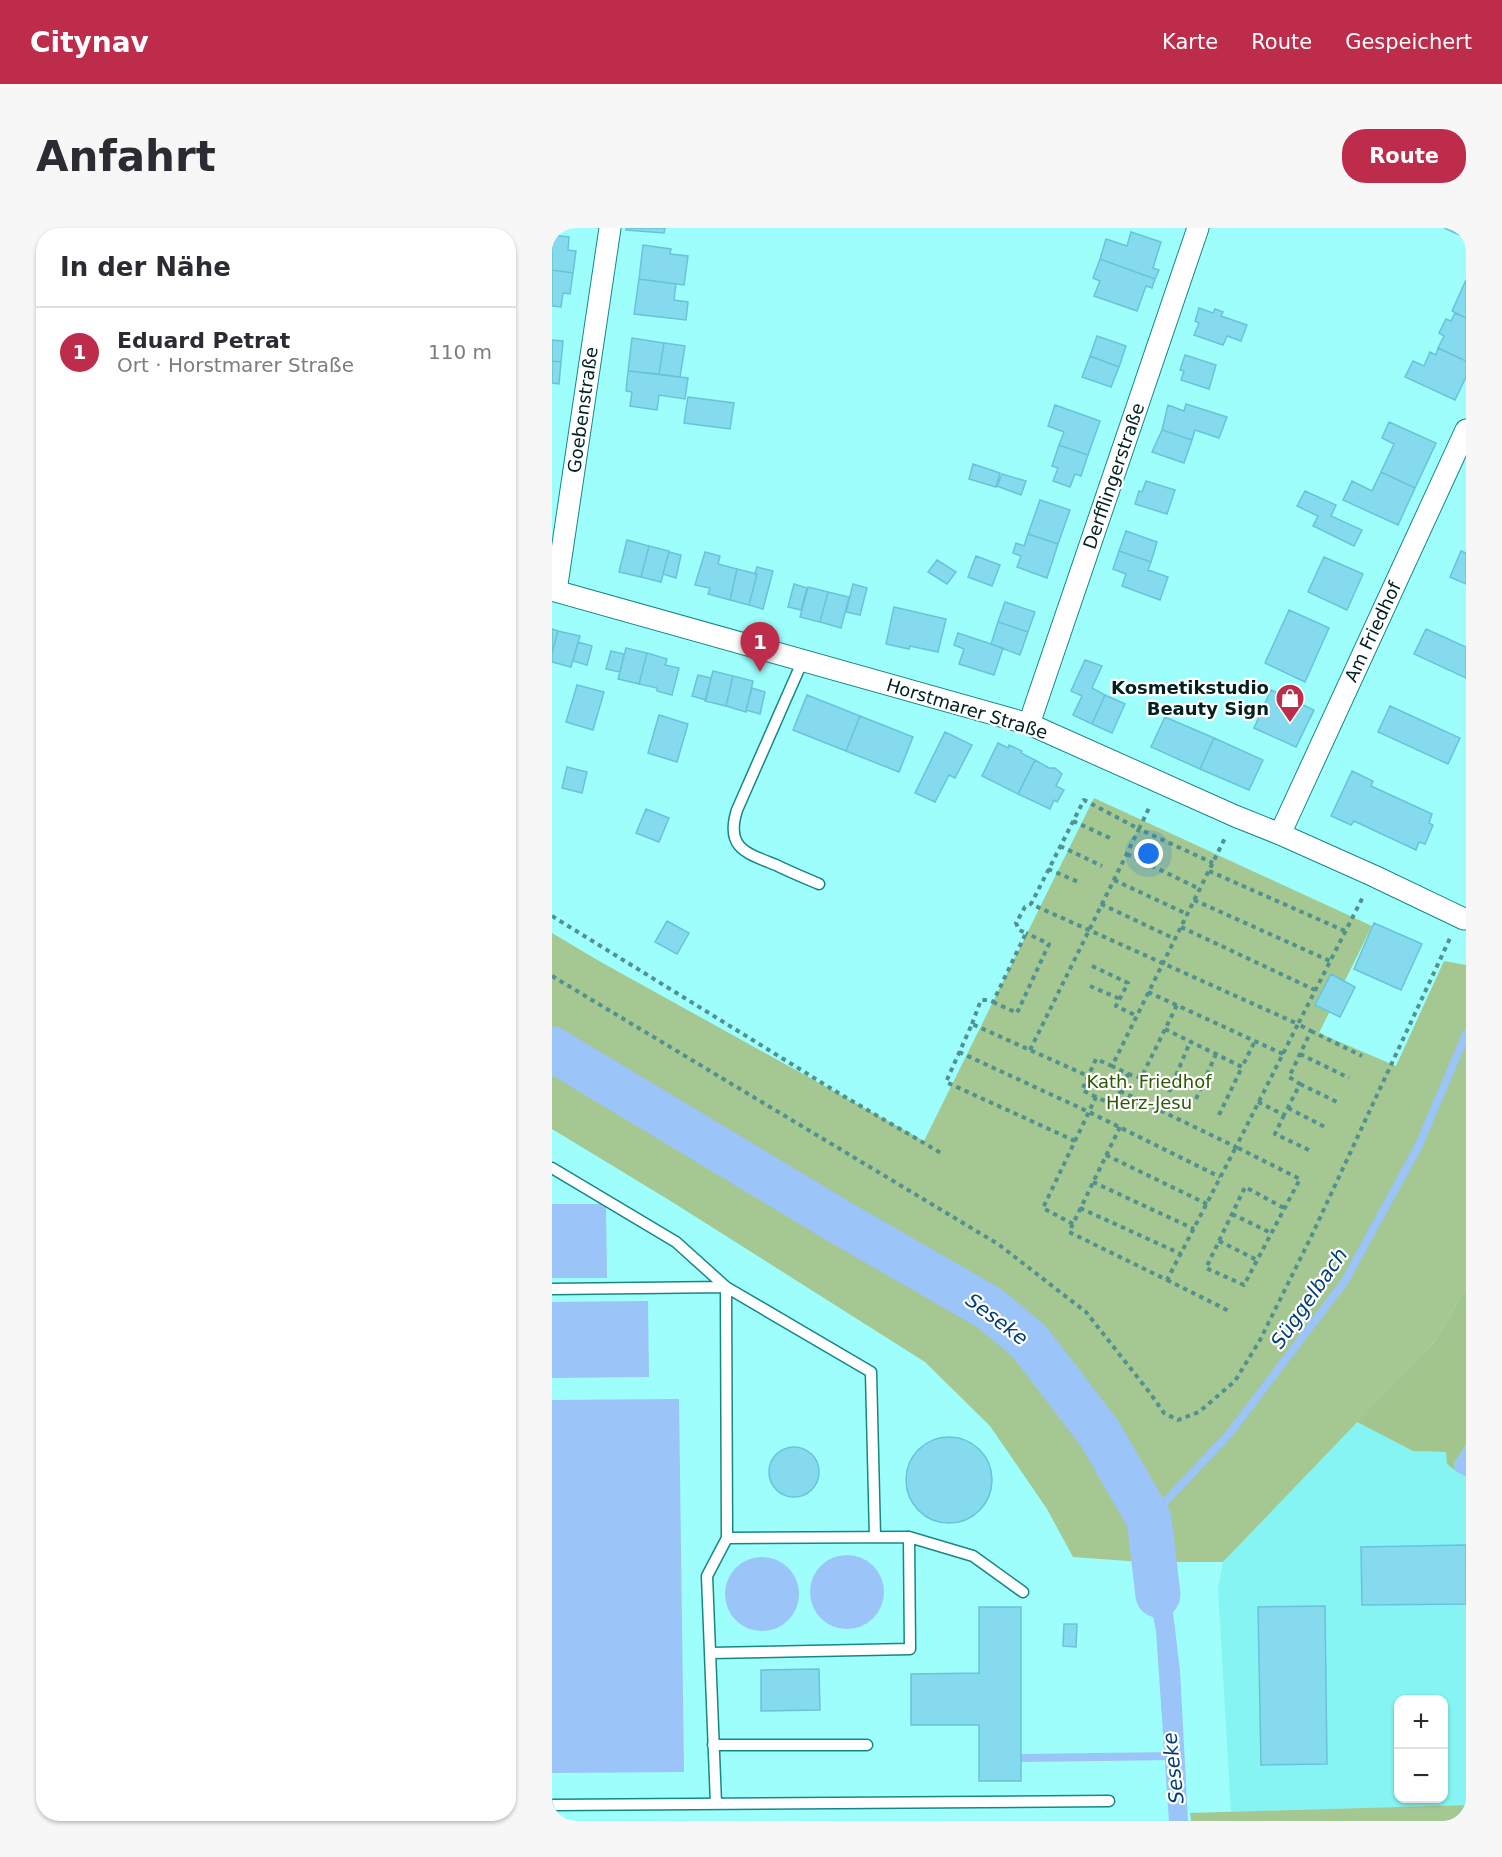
<!DOCTYPE html>
<html lang="de">
<meta charset="utf-8">
<style>
body{margin:0;font-family:"DejaVu Sans",sans-serif;background:#f7f7f7;color:#2b2b33}
.controls{position:absolute;right:18px;bottom:18px;display:grid;overflow:hidden;border-radius:12px;box-shadow:0 2px 4px #0004}
.controls button{width:54px;height:54px;display:grid;place-items:center;padding:0;border:0;border-bottom:2px solid #e1e1e2;background:#fff;color:#2b2b33;font:30px sans-serif}
.you{position:absolute;left:597px;top:626px;width:21px;height:21px;margin:-15px;border:4px solid #fff;border-radius:50%;background:#1a73e8;box-shadow:0 0 0 9px #1a73e833}
.badge{display:grid;place-items:center;width:39px;height:39px;border-radius:50%;background:#bd2c4a;color:#fff;font-size:20px;font-weight:700}
.pin{position:absolute;translate:-50% -50px;filter:drop-shadow(0 2px 3px #0008)}
.pin::after{content:'';position:absolute;top:32px;width:21px;height:18px;background:inherit;clip-path:polygon(0 0,100% 0,50% 100%)}
.list{margin:0;padding:0;list-style:none}
h2{display:flex;justify-content:space-between;align-items:center;height:78px;margin:0;padding:0 24px;font-size:26px}
h2 small{font-size:20px;font-weight:400;color:#7c7c81}
.list li{display:grid;grid-template-columns:39px 1fr auto;gap:18px;align-items:center;box-sizing:border-box;height:90px;padding:0 24px;border-top:2px solid #e1e1e2}
.list b{display:block;font-size:22px;white-space:nowrap}
.list p{margin:0;font-size:20px;white-space:nowrap;color:#7c7c81}
.list em{font-size:20px;font-style:normal;color:#7c7c81}
.map{position:relative;flex:none;width:914px;height:1593px;overflow:hidden;border-radius:24px}
header{display:flex;align-items:center;gap:36px;box-sizing:border-box;height:84px;padding:0 30px;background:#bd2c4a;color:#fff}
header strong{font-size:28px}
nav{display:flex;gap:33px;margin-inline-start:auto;font-size:21px}
.intro{display:flex;align-items:center;justify-content:space-between;box-sizing:border-box;height:144px;padding:0 36px}
h1{margin:0;font-size:42px}
.button{padding:15px 27px;border-radius:24px;background:#bd2c4a;color:#fff;font-size:21px;font-weight:700}
main{display:flex;gap:36px;padding:0 36px}
aside{flex:1;background:#fff;border-radius:24px;box-shadow:0 2px 4px #0004}
.map>svg:first-child{display:block}
.built{fill:#85f4f2;fill-rule:evenodd}
.green{fill:#a5c791}
.forest{fill:#a1c58c}
.water{fill:#9bc4f8}
.lines{fill:none;stroke-linecap:round;stroke-linejoin:round}
.stream{stroke:#9bc4f8;stroke-width:8}
.river{stroke:#9bc4f8;stroke-width:45}
.building{fill:#86daee;stroke:#68c3d8;stroke-width:1.5}
.service-casing{stroke:#178786;stroke-width:13}
.minor-casing{stroke:#178786;stroke-width:23}
.path{stroke:#519190;stroke-width:4;stroke-dasharray:4.5 4.5;stroke-linecap:butt}
.service{stroke:#fff;stroke-width:10}
.minor{stroke:#fff;stroke-width:21}
.labels{text-anchor:middle;stroke-width:4.5;stroke-linejoin:round;paint-order:stroke}
.street-label{font-size:18px;fill:#01201f;stroke:#fff}
.poi-label{font-size:18px;font-weight:bold;fill:#01201f;stroke:#fff;text-anchor:end}
.park-label{font-size:18px;fill:#2d5703;stroke:#fff}
.water-label{font-size:20px;font-style:italic;fill:#013d79;stroke:#fff}
</style>
<header>
<strong>Citynav</strong>
<nav><a>Karte</a><a>Route</a><a>Gespeichert</a></nav>
</header>
<div class="intro"><h1>Anfahrt</h1><a class="button">Route</a></div>
<main>
<aside>
<h2>In der Nähe<small></small></h2>
<ul class="list">
<li><span class="badge">1</span><div><b>Eduard Petrat</b><p>Ort · Horstmarer Straße</p></div><em>110 m</em></li>
</ul>
</aside>
<div class="map">
<svg width="914" height="1593" viewBox="0 0 914 1593">
<rect width="100%" height="100%" fill="#9dfefc"/>
<!-- built -->
<path class="built" d="M805 1194 861 1223 894 1224 895 1236 914 1249V1577L679 1584 666 1360 671 1334ZM846 1472H892V1570H846Z"/>
<!-- green -->
<path class="green" d="M542 570 820 698 767 805 844 838 892 733 914 737V1059L884 1112 671 1334H590L521 1329 495 1281 438 1198 373 1134 117 972 0 901V705L47 733 372 913Z
M914 1577V1593H639L638 1585Z"/>
<!-- forest -->
<path class="forest" d="M914 1059V1217L902 1235 904 1243 895 1236 894 1224 861 1223 805 1194 884 1112Z"/>
<!-- water -->
<path class="water" d="M0 976H54L55 1050H0Z
M96 1073 97 1149 0 1150V1074Z
M127 1171 132 1544 0 1545V1172Z
M914 1217V1249L904 1243 902 1235Z
M599 1307 612 1308 628 1443 636 1593H617L604 1403 590 1334 581 1308Z
M258 1364a37 37 0 1 1 74 0a37 37 0 1 1-74 0Z
M173 1366a37 37 0 1 1 74 0a37 37 0 1 1-74 0Z"/>
<g class="lines">
<!-- stream -->
<path class="stream" d="M597 1291 677 1206 793 1053 867 917 914 806
M469 1530 621 1528"/>
<!-- river -->
<path class="river" d="M0 821 286 993 437 1080 477 1113 548 1206 597 1291 606 1367"/>
</g>
<!-- building -->
<path class="building" d="M74 0H113L112 5 74 2Z
M892 0H914V10Z
M579 4 609 14 601 40 607 42 603 51 548 31 554 11 575 18Z
M0 7 17 9 16 22 24 23 21 45 0 42Z
M91 17 119 21 118 26 136 28 132 57 87 51Z
M548 31 603 51 600 60 594 58 585 83 542 68 548 53 541 50Z
M0 42 21 45 18 66 11 65 9 79 0 78Z
M87 51 124 56 122 72 136 74 134 92 82 86Z
M914 52V90L900 83Z
M647 80 661 85 663 81 671 84 669 88 695 97 689 113 675 108 671 117 642 107 647 95 643 93Z
M903 85 914 90V133L886 120 892 108 887 105 894 91 899 93Z
M545 108 574 118 567 139 538 128Z
M80 110 112 115 107 146 76 143Z
M0 112 11 113 9 134 0 133Z
M112 115 133 118 128 149 107 146Z
M886 120 914 133V149L903 172 853 149 861 133 872 138 878 124 884 127Z
M633 127 664 137 657 161 629 152 632 143 628 142Z
M538 128 567 139 559 159 530 149Z
M0 133 9 134 7 156 0 155Z
M76 143 136 150 133 171 107 167 105 182 78 178 80 164 74 163Z
M136 169 182 175 178 201 132 195Z
M634 176 675 189 667 210 643 202 640 212 610 202 616 177 632 183Z
M503 177 548 193 536 227 507 217 512 204 496 198Z
M837 194 884 215 863 260 829 244 842 216 830 210Z
M610 202 640 212 632 235 600 224Z
M507 217 536 227 529 248 523 246 518 259 501 253 506 240 500 238Z
M421 236 448 245 444 259 417 251Z
M829 244 863 260 846 297 791 272 800 253 820 263Z
M450 246 474 253 469 267 445 258Z
M594 253 623 262 615 286 583 276 587 263 590 264Z
M753 263 784 277 779 288 810 302 802 318 761 298 766 288 745 278Z
M488 272 518 282 506 316 476 306Z
M574 303 605 314 599 334 567 323Z
M476 306 506 316 495 350 465 339 469 328 461 325 464 315 472 318Z
M75 312 97 318 89 349 67 344Z
M97 318 117 323 109 354 89 349Z
M567 323 599 334 596 342 616 349 608 372 570 358 574 346 561 341Z
M909 323 914 325V356L898 349Z
M117 324 129 327 124 350 111 346Z
M153 324 168 328 166 336 185 341 178 372 156 366 158 360 143 357Z
M424 328 448 337 440 358 416 349Z
M772 329 811 346 795 382 756 364Z
M385 332 404 344 395 356 376 344Z
M205 339 221 343 211 381 197 377 205 346H203Z
M185 341 205 346 197 377 178 372Z
M242 356 255 360 249 382 236 379Z
M301 356 315 360 308 387 294 384Z
M256 359 276 364 268 394 248 389Z
M276 364 297 369 289 400 268 394Z
M453 374 483 384 476 404 446 394Z
M342 379 394 391 386 424 358 418 357 421 334 416Z
M737 382 777 400 753 454 713 435Z
M446 394 476 404 468 427 439 416Z
M0 401 6 403 0 425Z
M874 401 914 419V450L862 426Z
M6 403 28 408 19 439 0 434V425Z
M406 405 451 420 442 447 407 436 412 421 402 417Z
M26 414 40 418 35 437 21 433Z
M74 420 95 425 87 456 66 451Z
M59 423 72 426 68 444 54 441Z
M95 425 115 431 113 437 127 440 120 467 105 463V460L87 456Z
M533 432 550 438 540 460 553 467 540 496 521 487 530 468 519 463Z
M161 443 181 448 174 478 153 473Z
M146 447 159 450 154 472 140 468Z
M181 448 201 453 194 484 174 478Z
M25 457 52 464 41 502 14 494Z
M200 460 213 464 208 486 194 482Z
M719 462 762 482 744 519 702 500Z
M255 467 308 488 294 523 241 502Z
M553 467 573 476 560 505 540 496Z
M838 478 908 510 896 536 826 504Z
M107 487 136 496 125 534 96 525Z
M308 488 361 509 347 544 294 523Z
M613 489 662 510 648 541 599 519Z
M393 504 420 517 403 550 397 547 383 574 363 565Z
M662 510 711 532 697 562 648 541Z
M446 515 456 520 457 517 470 523 469 525 483 532 466 566 430 548Z
M483 532 497 540H503L510 546 504 558 512 562 505 574 502 572 498 581 466 566Z
M15 539 35 544 30 565 10 560Z
M800 543 821 553 819 558 880 586 877 595 881 597 873 616 867 614 864 622 802 593 799 597 779 588Z
M94 581 117 590 107 614 84 605Z
M115 693 137 705 125 726 103 714Z
M822 695 870 716 849 762 802 741Z
M779 746 803 759 788 789 763 777Z
M354 1252a43 43 0 1 1 86 0a43 43 0 1 1-86 0Z
M217 1244a25 25 0 1 1 50 0a25 25 0 1 1-50 0Z
M914 1317V1376L810 1377 809 1319Z
M773 1378 775 1536 709 1537 706 1379Z
M427 1379H469V1553H427V1497H359V1446L427 1445Z
M512 1396H525L524 1419 511 1418Z
M267 1441 268 1482 209 1483V1442Z"/>
<g class="lines">
<!-- service casing -->
<g class="service-casing">
<path id="service" d="M251 432 185 582C173 620 194 625 224 637 238 644 253 650 267 656
M0 940 124 1014 174 1059 319 1144 323 1309
M0 1061 174 1059 175 1310 155 1348 164 1576
M357 1309 421 1328 471 1364
M158 1425 358 1421 357 1309 175 1310
M161 1517H315
M0 1577 557 1573"/>
</g>
<!-- minor casing -->
<g class="minor-casing">
<path id="minor" d="M0 362 477 496 683 588 728 606 822 648 912 691
M4 363 58 0
M477 496 646 0
M728 606 914 202"/>
</g>
<!-- path -->
<path class="path" d="M521 593 560 611
M508 618 550 638
M575 626 648 661
M496 641 529 655
M657 643 793 703
M562 652 635 686
M642 672 778 733
M549 676 623 711
M0 688 288 866 389 925
M629 699 763 762
M540 738 576 755 564 778 585 788
M0 748 446 1016 534 1084 598 1165 612 1185 626 1192 647 1184 683 1153 708 1112 759 1009 899 708
M538 758 568 771
M596 764 731 826
M441 774 465 785 497 716 474 705
M420 796 429 772H436L441 774 474 705 467 702 464 695 473 679 479 676
M613 801 690 839 703 813
M759 803 810 828
M478 822 587 601 661 635
M407 824 537 884 668 949
M748 826 797 850
M576 846 589 850 625 777
M748 856 785 874
M568 863 684 919 746 796 479 676 532 572 587 601 597 580
M617 864 638 814
M544 869 530 862 544 831 560 838
M644 871 664 826
M706 874 732 887 748 856 737 849 759 803 746 796 812 667
M736 880 773 899
M667 887 690 839
M732 887 723 906 759 923
M568 899 517 1004 615 1052 684 919 748 951 692 1057 654 1040 693 959 732 980
M523 913 394 854 420 796 536 848
M554 927 655 976
M541 954 642 1001
M528 980 629 1026
M680 986 719 1005
M521 996 491 980 544 869 562 877 576 846 560 838 674 608
M667 1013 705 1032
M615 1052 677 1083"/>
<!-- service -->
<use href="#service" class="service"/>
<!-- minor -->
<use href="#minor" class="minor"/>
</g>
<!-- icons -->
<defs>
<g id="shop-pin" transform="scale(1.5)"><path d="M0 17L-7.5 6A9.5 9.5 0 1 1 7.5 6Z" fill="#bd2c4a" stroke="#fff"/><path d="M-5-2.5h2.3a2.7 3.5 0 0 1 5.4 0H5L5.5 6h-11ZM-1.5-2.5h3a1.5 2.3 0 0 0-3 0Z" fill="#fff"/></g>
</defs>
<g fill-rule="evenodd">
<use href="#shop-pin" x="738" y="470"/>
</g>
<g class="labels">
<!-- street labels -->
<g class="street-label">
<text transform="translate(31 182) rotate(-82)" y="6">Goebenstraße</text>
<text transform="translate(562 248) rotate(-71)" y="6">Derfflingerstraße</text>
<text transform="translate(821 404) rotate(-65)" y="6">Am Friedhof</text>
<text transform="translate(415 481) rotate(17)" y="6">Horstmarer Straße</text>
</g>
<!-- poi labels -->
<g class="poi-label">
<text x="717" y="466">Kosmetikstudio<tspan x="717" dy="21">Beauty Sign</tspan></text>
</g>
<!-- park labels -->
<g class="park-label">
<text x="597" y="860">Kath. Friedhof<tspan x="597" dy="21">Herz-Jesu</tspan></text>
</g>
<!-- water labels -->
<g class="water-label">
<text transform="translate(757 1070) rotate(-55)" y="7">Süggelbach</text>
<text transform="translate(445 1091) rotate(37)" y="7">Seseke</text>
<text transform="translate(621 1540) rotate(-96)" y="7">Seseke</text>
</g>
</g>
</svg>
<div class="controls">
<button>+</button>
<button>−</button>
</div>
<div class="you"></div>
<div class="pin badge" style="left:208px;top:444px">1</div>
</div>
</main>
